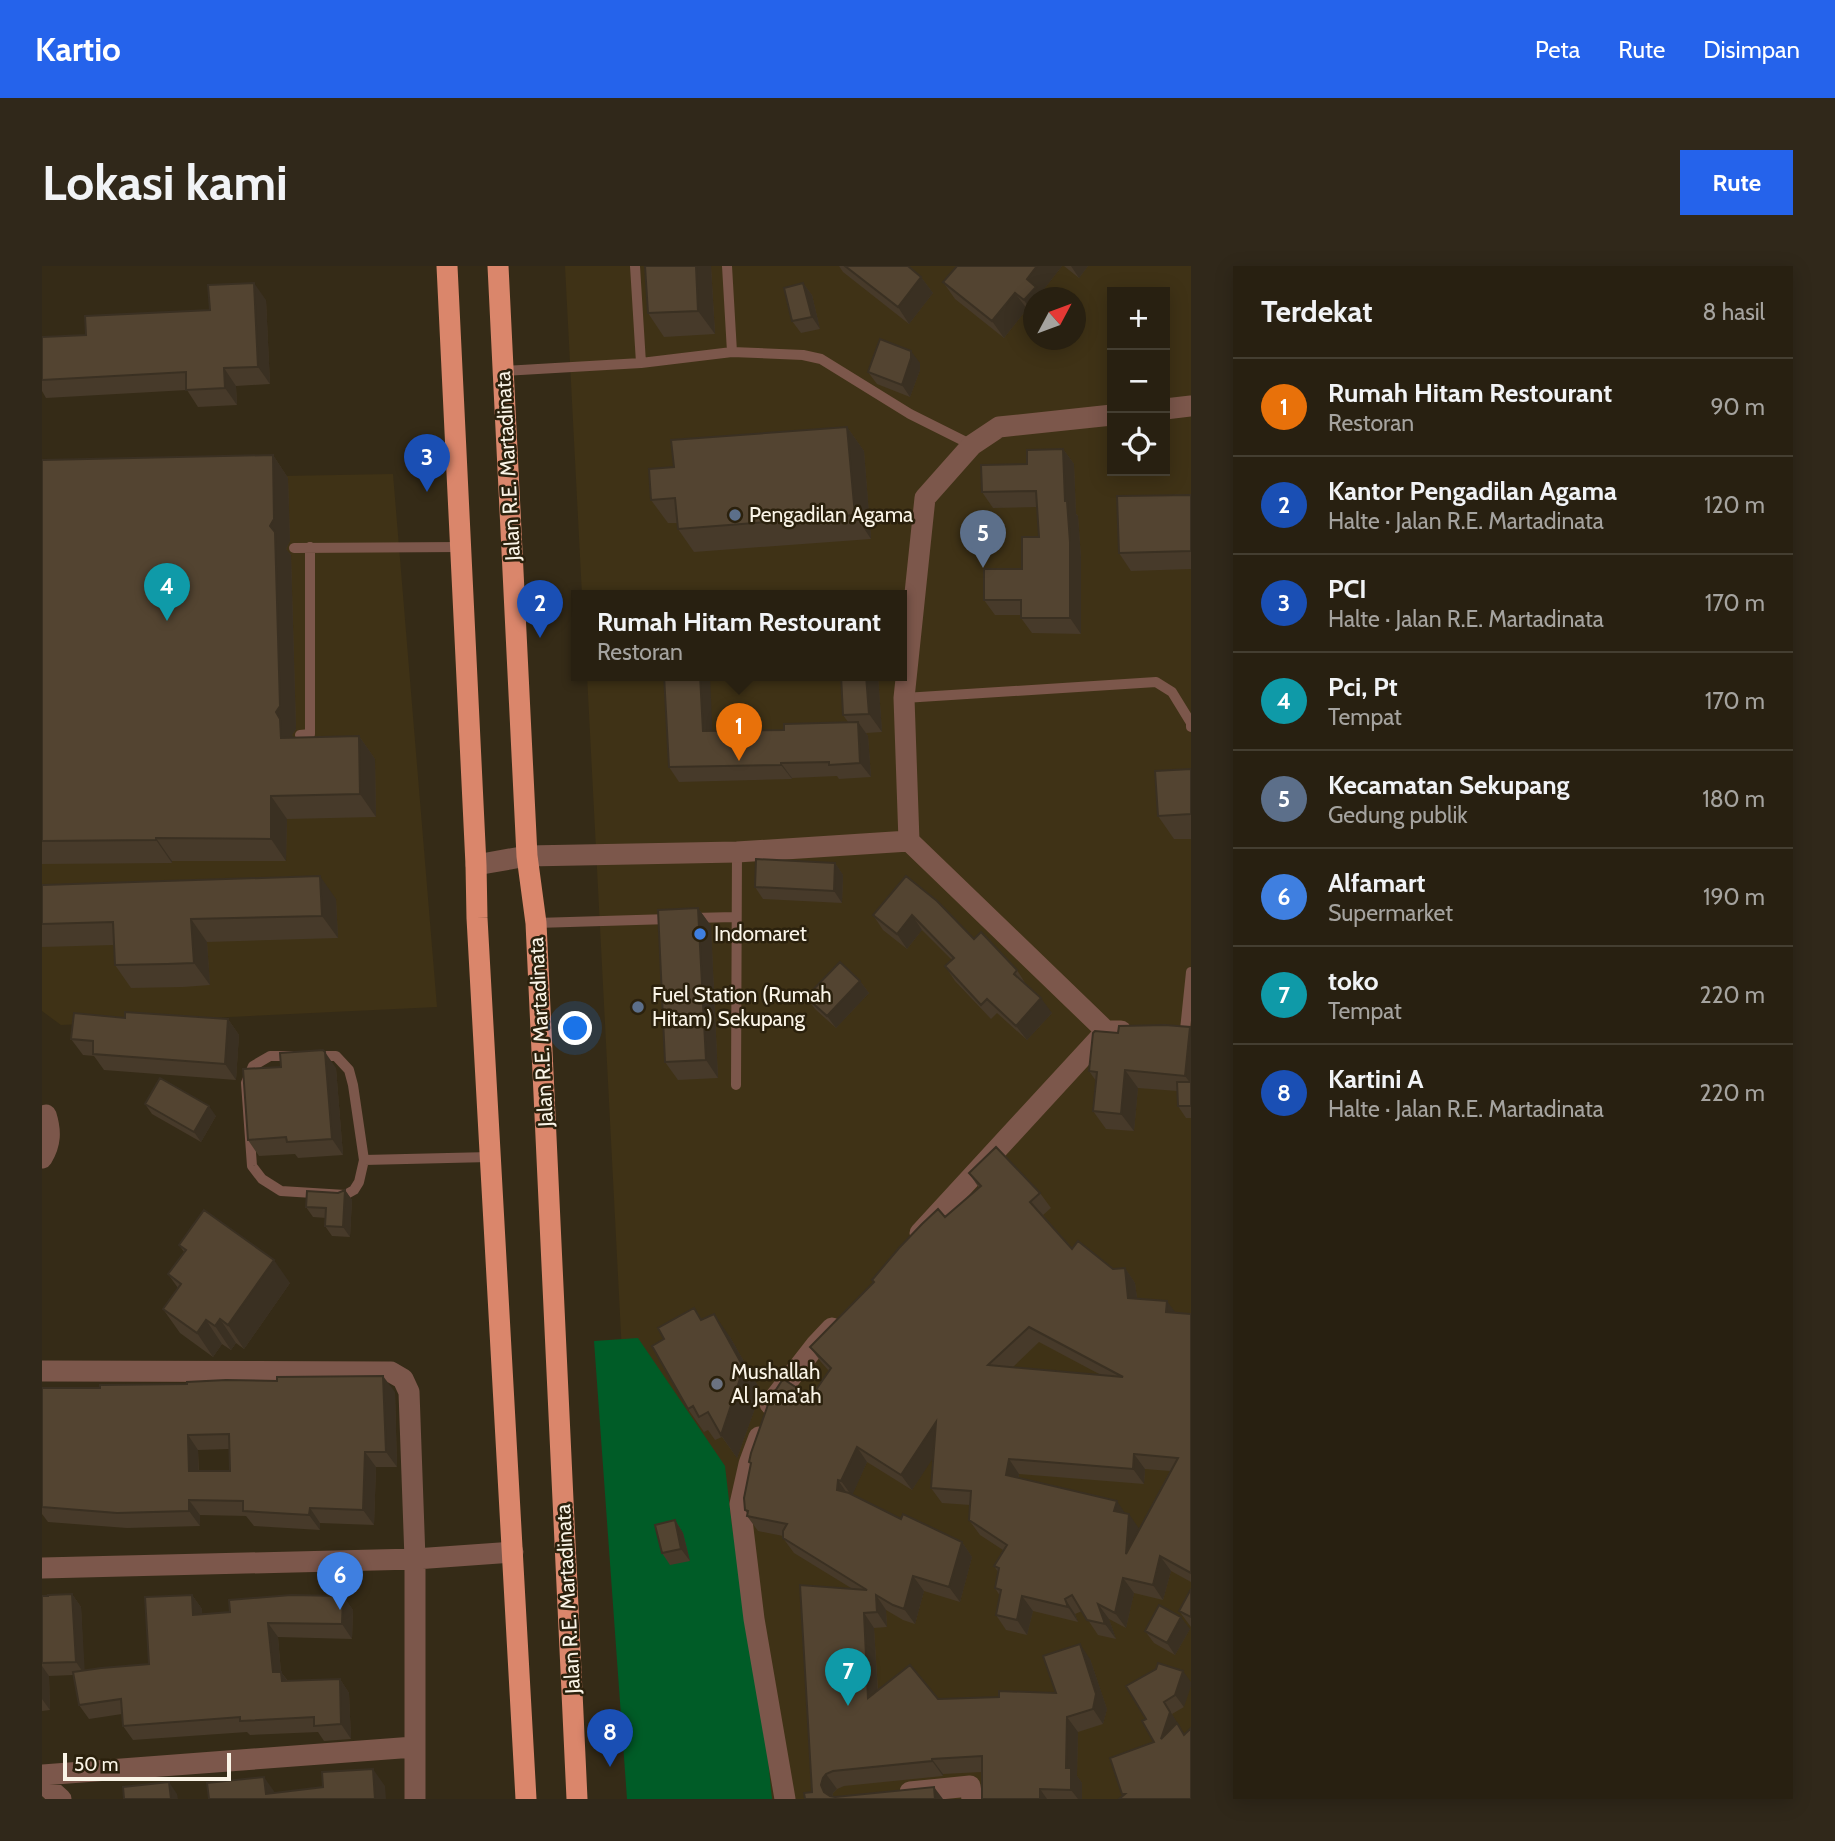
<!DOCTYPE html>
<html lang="id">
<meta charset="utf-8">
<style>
body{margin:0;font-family:Cabin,sans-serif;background:#30281a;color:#f1f3f6}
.controls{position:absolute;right:21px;top:21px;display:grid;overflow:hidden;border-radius:0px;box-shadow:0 4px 18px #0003}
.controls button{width:63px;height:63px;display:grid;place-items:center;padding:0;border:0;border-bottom:2px solid #443e31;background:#282011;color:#f1f3f6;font:35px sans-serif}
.compass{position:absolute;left:981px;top:21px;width:63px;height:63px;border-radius:50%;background:#282011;box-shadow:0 4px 18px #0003;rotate:49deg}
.scale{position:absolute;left:21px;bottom:18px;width:168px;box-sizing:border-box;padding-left:7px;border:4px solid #faf4e7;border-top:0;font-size:19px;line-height:24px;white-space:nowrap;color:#faf4e7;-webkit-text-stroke:5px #2b210d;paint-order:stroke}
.you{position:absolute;left:534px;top:763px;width:24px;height:24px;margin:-18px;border:5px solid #fff;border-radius:50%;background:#1a73e8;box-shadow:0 0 0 10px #1a73e833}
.badge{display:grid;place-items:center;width:46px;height:46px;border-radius:50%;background:#2563eb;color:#fff;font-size:23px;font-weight:700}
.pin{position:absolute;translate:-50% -58px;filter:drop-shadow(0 2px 4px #0008)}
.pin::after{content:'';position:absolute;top:37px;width:24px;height:21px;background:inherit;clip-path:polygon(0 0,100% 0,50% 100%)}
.popup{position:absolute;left:529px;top:324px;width:336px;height:91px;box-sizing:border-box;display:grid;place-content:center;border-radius:0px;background:#282011;filter:drop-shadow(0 2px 5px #0005);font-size:23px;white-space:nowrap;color:#a5a39f}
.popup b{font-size:26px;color:#f1f3f6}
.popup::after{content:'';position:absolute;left:50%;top:100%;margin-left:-14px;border:14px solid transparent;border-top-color:#282011}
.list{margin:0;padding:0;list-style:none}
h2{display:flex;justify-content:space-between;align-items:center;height:91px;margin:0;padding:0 28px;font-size:30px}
h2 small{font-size:23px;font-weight:400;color:#a5a39f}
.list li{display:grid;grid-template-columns:46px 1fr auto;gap:21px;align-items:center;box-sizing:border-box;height:98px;padding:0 28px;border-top:2px solid #443e31}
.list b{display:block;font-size:26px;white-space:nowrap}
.list p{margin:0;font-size:23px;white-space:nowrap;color:#a5a39f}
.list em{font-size:23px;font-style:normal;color:#a5a39f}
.icon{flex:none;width:38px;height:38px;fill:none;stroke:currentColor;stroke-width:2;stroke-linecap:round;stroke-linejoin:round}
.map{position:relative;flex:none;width:1149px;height:1533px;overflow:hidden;border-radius:0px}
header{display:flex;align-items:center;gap:42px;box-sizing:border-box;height:98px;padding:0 35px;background:#2563eb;color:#fff}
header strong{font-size:33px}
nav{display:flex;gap:38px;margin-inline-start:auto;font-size:24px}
.intro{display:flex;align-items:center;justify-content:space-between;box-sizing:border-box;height:168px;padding:0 42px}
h1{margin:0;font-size:49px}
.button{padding:18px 32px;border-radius:0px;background:#2563eb;color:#fff;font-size:24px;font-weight:700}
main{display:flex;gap:42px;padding:0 42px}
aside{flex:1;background:#282011;border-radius:0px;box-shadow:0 4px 18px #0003}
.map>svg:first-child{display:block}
.built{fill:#3f3216;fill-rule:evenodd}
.green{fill:#005c27}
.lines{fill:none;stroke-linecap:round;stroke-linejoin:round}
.service{stroke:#7c574b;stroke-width:10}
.minor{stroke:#7c574b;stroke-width:21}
.trunk{stroke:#da866b;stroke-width:21}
.wall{fill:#473a2a;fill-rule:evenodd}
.shaded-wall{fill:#3a3022}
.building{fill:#534431;stroke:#3a3022;stroke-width:2;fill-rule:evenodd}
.service-dot{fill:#5c6f8a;stroke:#2b210d;stroke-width:2.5}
.shop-dot{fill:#3f7fe0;stroke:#2b210d;stroke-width:2.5}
.worship-dot{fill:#6b7280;stroke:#2b210d;stroke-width:2.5}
.labels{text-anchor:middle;stroke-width:5;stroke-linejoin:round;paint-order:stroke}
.street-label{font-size:21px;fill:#faf4e7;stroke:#2b210d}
.poi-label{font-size:21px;fill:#faf4e7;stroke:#2b210d;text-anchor:start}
</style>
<header>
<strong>Kartio</strong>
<nav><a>Peta</a><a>Rute</a><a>Disimpan</a></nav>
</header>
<div class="intro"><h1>Lokasi kami</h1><a class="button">Rute</a></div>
<main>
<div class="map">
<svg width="1149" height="1533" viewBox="0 0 1149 1533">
<rect width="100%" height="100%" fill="#352b17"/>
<!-- built -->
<path class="built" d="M523 0H1149V1533H603L545 409H860V329H540ZM1070 26H1123V205H1070ZM992 32H1034V74H992Z
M351 208 395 741 19 759 0 745V214Z"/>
<!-- green -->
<path class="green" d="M596 1072 683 1200 690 1260 721 1444 730 1533H585L552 1075Z"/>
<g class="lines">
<!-- service -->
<path class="service" d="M593 0 599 97
M685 0 690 86
M461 105 599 97 690 86 761 89 779 93 868 148 930 179
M252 282 419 281
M862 432 1114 416 1130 426 1149 457V461
M258 469 268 468V281
M651 652 693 651
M494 657 628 653
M1143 764 1149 706
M228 790H294L307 804 311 819 322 894 317 916 312 924 303 929 239 925 220 913 210 900 204 817 211 800Z
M694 819 695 586
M322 894 448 891"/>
<!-- minor -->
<path class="minor" d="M1123 143 1149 140
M867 575 862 432 883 232 930 179 957 161 1070 149
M434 599 485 590 695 586 867 575 1064 765H1079
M0 892C9 877 9 865 4 849
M878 967 1064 765
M0 1105 349 1106 361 1113 367 1126 373 1293V1533
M728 1138 774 1079 790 1062
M717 1171 707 1198 698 1238 712 1353 743 1533
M0 1302 373 1293 471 1286
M0 1509 372 1481
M0 1516 19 1533
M868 1526 928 1520 930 1533"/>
<!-- trunk -->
<path class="trunk" d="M405 0 434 599 435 652 484 1533
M456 0 485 590 494 657 535 1533"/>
</g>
<!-- wall -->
<path class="wall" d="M603 0H669L673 68 622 71 606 47Z
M797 0H866L879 11 891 27 867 58 801 6Z
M915 0H1020L999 27 991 32V49L985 43 962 72 913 33 901 16Z
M1022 0H1046L1037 12Z
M761 17 770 29 778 63 759 67 750 55Z
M224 34 228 118 194 120 195 139 156 141 145 124 4 132 0 125V71L44 69Z
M878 97V104L868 131 835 118 826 106Z
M805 161 822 185 829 273 652 286 636 263 635 257H626L609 234 632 201Z
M1021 183 1032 198 1034 248 1036 250 1039 292V368L990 367 979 352V349H953L942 334 980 303 997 271 995 241 951 242 940 226 985 198Z
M231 189 246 212 248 275 244 283 249 289 254 463 250 469 252 472 317 470 333 493 334 551 245 553 244 595H130V597L0 598V194Z
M1149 229V303L1089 305 1077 287Z
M836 409 840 466 824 467 826 470 829 511 797 513 795 510 750 512V513L637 516 627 501 670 464H742L806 456 801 449Z
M1149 503V573H1132L1116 550Z
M793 597 801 609 800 637 721 633 713 621Z
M864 610 932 673 975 704 985 720 1010 747 985 774 955 747 949 753 913 715 903 700 910 694 880 664 865 683 841 664 831 649Z
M0 619 294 633 296 672 165 676 168 719 141 721 89 722 73 699 72 679 0 681Z
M656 642 669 660 676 812 636 814 623 796Z
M818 715 827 727 794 762 773 743 764 731Z
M83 752 186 753 197 769 194 814 62 804 52 790 41 789 29 773Z
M1149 763V852H1144L1136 840 1135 825 1096 822 1092 865 1064 863 1051 845 1054 815 1047 805 1076 767Z
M294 802 301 889 256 892 253 888 217 890 206 874Z
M103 838 174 850 159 876 110 848Z
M927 907 998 927 1009 942 1001 949 1030 983 1071 1003 1083 1002 1093 1017 1095 1032 1133 1047 1149 1048V1316L1129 1305 1121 1334 1092 1327 1084 1362 1067 1353 1074 1373 1056 1369 1040 1345 1033 1348 1036 1356 991 1345 985 1369 964 1364 954 1349 958 1330 953 1322 956 1306 952 1300 961 1284 938 1269 927 1254 928 1239 900 1237 889 1222 891 1191 870 1224 825 1196 810 1229 859 1253 920 1276 930 1291 918 1336 882 1325 873 1358 861 1354 844 1344 845 1361 832 1362 836 1424 896 1433 957 1431 1014 1427 1048 1393 1065 1443 1061 1458 1036 1466 1035 1510 1040 1517V1533H940V1506L901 1508V1510L802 1520 795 1523 791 1527V1531L901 1533H763L770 1526 809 1322 752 1287 741 1272V1270L716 1265 705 1250V1247L703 1244 709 1199 707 1196 769 1131 787 1105 779 1096 768 1081 903 951 937 922ZM997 1076 1059 1109 971 1101ZM1103 1203 1128 1205 1097 1263 1084 1248 977 1212V1208L1102 1218Z
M303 924 310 934 308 971 290 970 283 960 284 952 271 951 264 941Z
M137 979 248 1017 202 1083 194 1077 189 1084 180 1078 171 1091 138 1067 121 1043 136 1022 126 1008 142 986Z
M660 1054 688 1071 720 1127 716 1134 695 1192 680 1171 673 1174 666 1164 662 1166 646 1143Z
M0 1122 353 1126 355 1201H334L332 1259 278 1257V1264L212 1260 204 1250 158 1249V1260L85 1262 6 1256 0 1248ZM187 1183 188 1205H157L156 1184Z
M633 1254 641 1267 648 1295 628 1299 620 1287Z
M1149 1323V1361L1137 1345Z
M30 1328 39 1341 42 1404 107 1398 150 1329 160 1343V1348L188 1346 301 1330 311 1344 310 1373 236 1371 239 1406 246 1415 298 1413 307 1427 309 1473 282 1475 276 1466 208 1469 205 1466 91 1474 81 1460 80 1448 47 1453 37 1439 31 1409 7 1410 8 1444 0 1445V1330Z
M1148 1363 1133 1389 1112 1377 1103 1365Z
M1116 1397 1142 1441 1130 1448 1136 1459 1081 1529 1080 1528 1112 1476 1104 1453Z"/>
<!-- shaded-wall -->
<path class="shaded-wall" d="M654 0H669L673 68 656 45Z
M995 0H1020L999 27 1001 32H991V48L982 34 985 13Z
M1029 0H1046L1037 12Z
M879 11 891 27 867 58 856 41Z
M212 17 224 34 228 118 216 101Z
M761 17 770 29 778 63 770 51Z
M973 27 985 43 962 72 950 55Z
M869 85 878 97V104L868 131 860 119Z
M182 102 194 120 195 139 183 122Z
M805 161 822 185 829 273 813 249Z
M1021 183 1032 198 1034 248 1036 250 1039 292V368L1028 352Z
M231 189 246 212 248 275 244 283 249 289 254 463 250 469 254 476 239 472 234 446 228 260Z
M658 409H668L671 479 661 465Z
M824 409H836L840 466 827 448Z
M816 456 826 470 829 511 818 497Z
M317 470 333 493 334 551 318 528Z
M739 497 750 512V513L739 499Z
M229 530 245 553 244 595 229 573Z
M114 572 130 595V597L114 574Z
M793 597 801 609 800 637 792 625Z
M278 610 294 633 296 672 280 650Z
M656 642 669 660 676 812 664 794Z
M870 649 880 664 865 683 855 668Z
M149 653 165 676 168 719 152 697Z
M818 715 827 727 794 762 785 750Z
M999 732 1010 747 985 774 974 760Z
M186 753 197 769 194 814 183 798Z
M1148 761 1149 763V818L1143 810Z
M283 786 294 802 301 889 290 873Z
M1083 804 1096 822 1092 865 1079 848Z
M167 840 174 850 159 876 152 866Z
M303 924 310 934 308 971 301 961Z
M232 994 248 1017 202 1083 186 1059Z
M1083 1002 1093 1017 1097 1047 1086 1032Z
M1125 1035 1136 1050 1124 1046Z
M672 1048 688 1071 720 1127 716 1134 695 1192 679 1169Z
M178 1053 194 1077 189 1084 173 1060Z
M164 1054 180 1078 171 1091 155 1067Z
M341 1110 353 1126 355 1201 344 1186Z
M894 1156 905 1171 870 1224 859 1209Z
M146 1169 156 1184 157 1220 147 1205Z
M815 1181 825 1196 810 1230 799 1215Z
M323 1186 334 1201 332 1259 321 1244Z
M1092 1188 1103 1203 1102 1218 1091 1203Z
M967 1193 977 1208 975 1224 964 1209Z
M796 1214 807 1230 795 1224Z
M147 1234 158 1249V1260L147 1245Z
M1075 1235 1085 1250 1072 1245Z
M268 1242 278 1257V1264L267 1249Z
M1087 1248 1098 1264 1084 1288Z
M633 1254 641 1267 648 1295 639 1283Z
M920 1276 930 1291 918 1336 907 1321Z
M1118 1290 1129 1305 1121 1334 1111 1319Z
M871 1310 882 1325 873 1358 862 1343Z
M1081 1312 1092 1327 1084 1362 1073 1347Z
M30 1328 39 1341 43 1409 34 1396Z
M150 1329 160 1343 161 1363 151 1349Z
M834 1329 844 1344 845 1361 835 1346Z
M301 1330 311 1344 310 1373 300 1358Z
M980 1330 991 1345 985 1369 975 1354Z
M1023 1333 1033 1348 1036 1356 1026 1341Z
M1056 1338 1067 1353 1074 1373 1063 1358Z
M822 1347 832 1362 837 1447 826 1432Z
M1139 1351 1148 1363 1133 1389 1125 1377Z
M226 1357 236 1371 239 1407V1406L249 1420 250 1429 231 1406Z
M1038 1378 1048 1393 1065 1443 1061 1458 1051 1443Z
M0 1400 7 1410 8 1444 0 1433Z
M1141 1405 1149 1416V1420L1142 1441 1133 1429Z
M298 1413 307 1427 309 1473 299 1458Z
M1122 1436 1130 1448 1143 1469 1119 1473Z
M1025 1451 1036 1466 1035 1510 1040 1517V1533H1036L1029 1524 1024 1502Z
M890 1493 901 1508V1510L890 1495Z
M331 1503 343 1520 344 1533H333Z
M784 1508 795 1523 791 1527 790 1533 782 1526 779 1519 781 1512Z
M222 1511 234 1528H224Z
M127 1516 135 1528 136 1533H129Z
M892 1521 901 1533H893Z
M998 1523 1005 1533H998Z"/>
<!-- building -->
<path class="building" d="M603 0H654L656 45 606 47Z
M803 0H866L879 11 856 41Z
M915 0H995L985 13 994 21 982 34 973 27 950 55 901 16Z
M212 17 216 101 182 102 183 122 144 124V106L0 114V71L44 69 43 50 168 44 166 19Z
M761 17 770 51 750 55 742 22Z
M838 73 869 85V92L860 119 826 106Z
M805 161 813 249 636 263 633 232 609 234 607 203 632 201 629 174Z
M1021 183 1023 235H1025L1028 276V352H979V334H942V303H980V271H997L994 225 940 226 939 199 985 198V184Z
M231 189 232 253 228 260 233 266 238 440 234 446 238 453 239 472 317 470 318 528 229 530V573L114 572V574L0 575V194Z
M1149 229V285L1077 287 1075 230Z
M622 409H658L661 465 742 464V458L816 456 818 497 787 499V496L739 497V499L627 501Z
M799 409H824L827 448 801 449Z
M1149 503V548L1116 550 1113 505Z
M714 593 793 597 792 625 713 621Z
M278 610 280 650 149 653 152 697 125 698 73 699 71 656 0 658V619Z
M864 610 895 635 932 673 939 666 975 704 972 708 999 732 974 760 945 733 939 739 903 700 912 692 870 649 855 668 831 649Z
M656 642 664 794 623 796 616 644Z
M798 696 818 715 785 750 764 731Z
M83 746 186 753 183 798 51 788V775L29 773 32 747 83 752Z
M1123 759 1148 761 1143 810 1083 804 1079 848 1051 845 1055 806 1047 805 1051 767 1053 765 1076 767 1077 760Z
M281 784 283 786 290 873 245 876 244 871 206 874 201 803 239 801 238 787Z
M118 812 167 840 152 866 103 838Z
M1135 816H1149V840H1136Z
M954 881 998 927 988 936 1030 983 1036 975 1071 1003 1083 1002 1086 1032 1125 1035 1124 1046 1149 1048V1307L1118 1290 1111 1319 1081 1312 1073 1347 1056 1338 1063 1358 1045 1354 1030 1329 1023 1333 1026 1341 980 1330 975 1354 954 1349 959 1324 953 1322 957 1302 952 1300 965 1279 927 1254 929 1225 889 1222 894 1156 859 1209 815 1181 799 1215 796 1214 795 1224 807 1227 859 1253 861 1248 920 1276 907 1321 871 1310 862 1343 851 1339 834 1329 835 1346 822 1347 826 1432 868 1399 896 1433 957 1431V1425L1014 1427 1001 1390 1038 1378 1054 1428 1051 1443 1025 1451 1024 1502H1029V1524L998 1523V1533H940V1490L890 1493V1495L791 1505 784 1508 781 1512 779 1519 782 1526 788 1530 793 1531 892 1521 893 1533H763L762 1527 770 1526 758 1319 825 1324 741 1272V1265L745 1258 705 1250 706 1245 703 1244 702 1232 709 1197 707 1196 709 1187 728 1133 741 1113 769 1131 789 1102 768 1081 832 1016 830 1014 857 982 880 958 896 943 903 951 939 920 927 907ZM987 1061 1081 1111 946 1099ZM1092 1188 1136 1192 1084 1288 1087 1248 1072 1245 1075 1235 964 1209 967 1193 1091 1203Z
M303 924 301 961 283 960 284 942 264 941 265 925 296 927Z
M162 944 232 994 186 1059 178 1053 173 1060 164 1054 155 1067 121 1043 139 1018 126 1008 144 984 137 979Z
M652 1042 659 1054 672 1048 703 1104 699 1110 679 1169 666 1146 657 1151 651 1140 646 1143 610 1080 622 1073 616 1062Z
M341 1110 344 1186H323L321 1244 268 1242 267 1249 201 1245V1235L147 1234V1245L75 1247 0 1241V1122H58V1119L145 1118V1116L184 1114 235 1115V1111ZM187 1168 188 1205H147L146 1169Z
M633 1254 639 1283 620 1287 613 1259Z
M1149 1323V1351L1137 1345Z
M30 1328 34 1396 0 1397V1330H6V1329Z
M150 1329 151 1349 188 1346 187 1334 249 1329 301 1330 300 1358 226 1357 231 1406H239L240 1415 298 1413 299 1458 272 1460V1451L198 1455V1451L81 1460 79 1433 37 1439 31 1406 59 1402 107 1398 103 1331Z
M1117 1339 1139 1351 1125 1377 1103 1365Z
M1116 1397 1141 1405 1133 1429 1122 1436 1128 1446 1119 1473 1135 1457 1142 1469 1149 1462V1533H1077L1083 1528H1080L1068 1492 1112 1476 1100 1455 1104 1453 1084 1420 1114 1403Z
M331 1503 333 1533H167L165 1517 222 1511 224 1528 281 1521 280 1506Z
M127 1516 129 1533H82L81 1521Z"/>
<!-- markers -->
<g class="service-dot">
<circle cx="693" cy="249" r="7"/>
<circle cx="596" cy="741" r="7"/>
</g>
<circle class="shop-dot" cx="658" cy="668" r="7"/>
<circle class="worship-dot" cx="675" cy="1118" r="7"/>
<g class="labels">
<!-- street labels -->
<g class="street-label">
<text transform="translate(466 200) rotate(-93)" y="7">Jalan R.E. Martadinata</text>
<text transform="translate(499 766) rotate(-93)" y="7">Jalan R.E. Martadinata</text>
<text transform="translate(526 1333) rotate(-93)" y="7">Jalan R.E. Martadinata</text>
</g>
<!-- poi labels -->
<g class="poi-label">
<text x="707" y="256">Pengadilan Agama</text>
<text x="672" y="675">Indomaret</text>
<text x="610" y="736">Fuel Station (Rumah<tspan x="610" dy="24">Hitam) Sekupang</tspan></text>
<text x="689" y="1113">Mushallah<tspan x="689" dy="24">Al Jama'ah</tspan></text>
</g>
</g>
</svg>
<div class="controls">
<button>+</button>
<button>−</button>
<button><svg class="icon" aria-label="locate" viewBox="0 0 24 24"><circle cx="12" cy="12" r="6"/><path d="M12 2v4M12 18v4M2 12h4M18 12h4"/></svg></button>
</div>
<svg class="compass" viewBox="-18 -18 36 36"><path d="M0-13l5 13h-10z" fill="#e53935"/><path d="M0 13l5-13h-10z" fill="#a5a39f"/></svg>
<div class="scale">50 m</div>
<div class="you"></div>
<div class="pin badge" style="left:697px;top:495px;background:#e8710a">1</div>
<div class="popup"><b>Rumah Hitam Restourant</b>Restoran</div>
<div class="pin badge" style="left:498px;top:372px;background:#1a4fb4">2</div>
<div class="pin badge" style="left:385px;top:226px;background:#1a4fb4">3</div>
<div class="pin badge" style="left:125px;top:355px;background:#0f9aa8">4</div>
<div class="pin badge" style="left:941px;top:302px;background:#5c6f8a">5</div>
<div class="pin badge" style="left:298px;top:1344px;background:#3f7fe0">6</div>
<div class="pin badge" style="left:806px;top:1440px;background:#0f9aa8">7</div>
<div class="pin badge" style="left:568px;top:1501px;background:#1a4fb4">8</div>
</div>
<aside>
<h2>Terdekat<small>8 hasil</small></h2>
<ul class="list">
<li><span class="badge" style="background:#e8710a">1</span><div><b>Rumah Hitam Restourant</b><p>Restoran</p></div><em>90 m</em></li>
<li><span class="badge" style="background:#1a4fb4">2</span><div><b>Kantor Pengadilan Agama</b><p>Halte · Jalan R.E. Martadinata</p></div><em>120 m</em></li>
<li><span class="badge" style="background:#1a4fb4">3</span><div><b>PCI</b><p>Halte · Jalan R.E. Martadinata</p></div><em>170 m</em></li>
<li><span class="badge" style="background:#0f9aa8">4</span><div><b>Pci, Pt</b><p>Tempat</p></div><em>170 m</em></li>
<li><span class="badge" style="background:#5c6f8a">5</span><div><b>Kecamatan Sekupang</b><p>Gedung publik</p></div><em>180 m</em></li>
<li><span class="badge" style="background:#3f7fe0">6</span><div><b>Alfamart</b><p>Supermarket</p></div><em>190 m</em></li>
<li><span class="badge" style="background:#0f9aa8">7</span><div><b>toko</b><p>Tempat</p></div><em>220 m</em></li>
<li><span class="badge" style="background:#1a4fb4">8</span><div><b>Kartini A</b><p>Halte · Jalan R.E. Martadinata</p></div><em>220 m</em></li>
</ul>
</aside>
</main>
